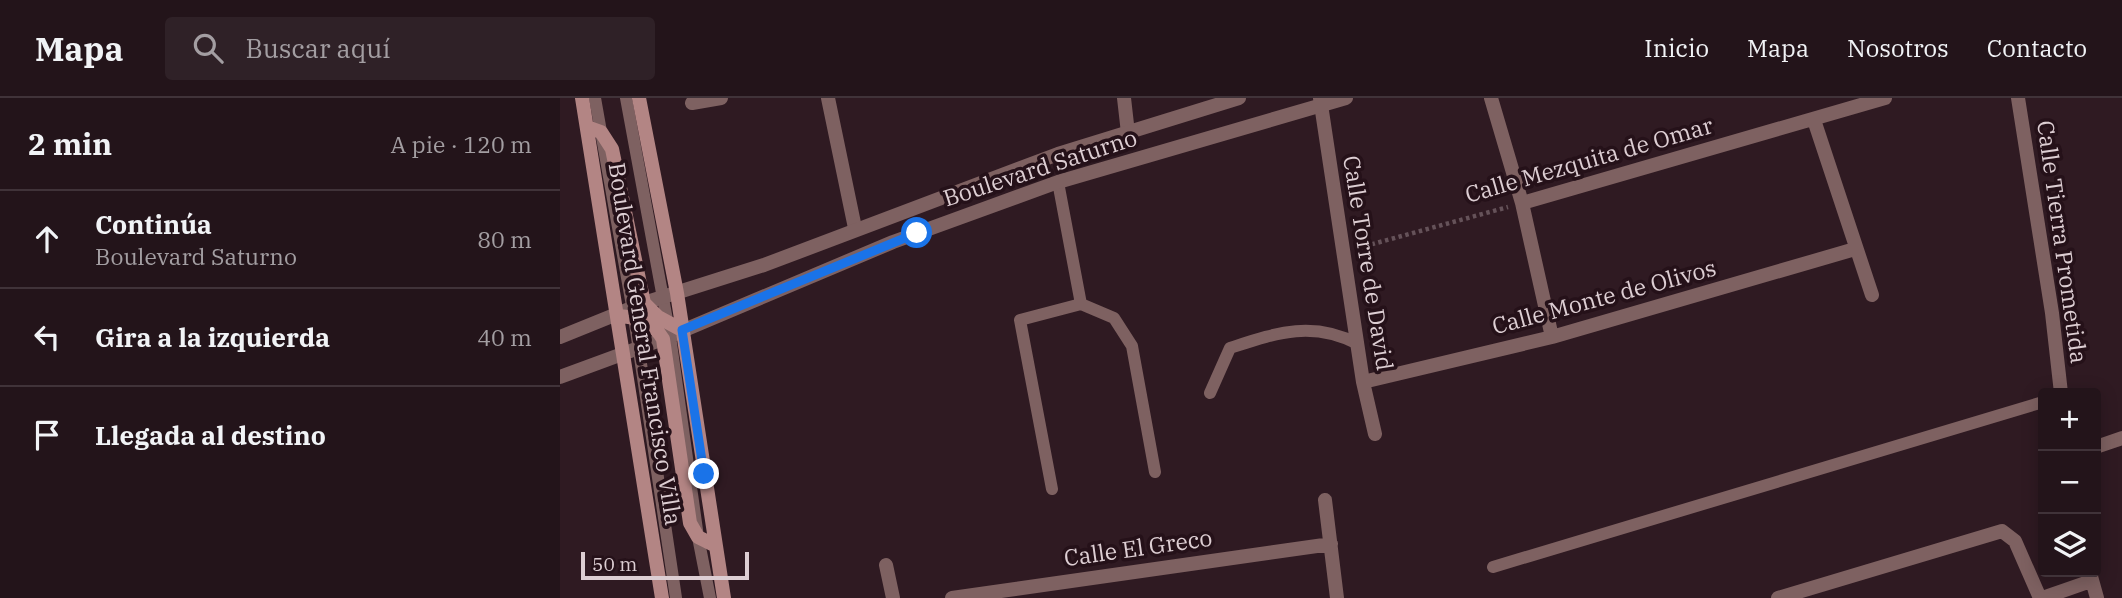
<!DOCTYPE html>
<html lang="es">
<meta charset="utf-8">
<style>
body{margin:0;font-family:"IBM Plex Serif",serif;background:#2f2127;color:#f1f3f6}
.controls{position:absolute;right:21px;bottom:21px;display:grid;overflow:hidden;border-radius:7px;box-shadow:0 4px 18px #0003}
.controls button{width:63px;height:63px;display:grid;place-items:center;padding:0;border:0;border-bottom:2px solid #403339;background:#23141a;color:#f1f3f6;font:35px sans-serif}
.scale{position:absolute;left:21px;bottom:18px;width:168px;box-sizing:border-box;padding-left:7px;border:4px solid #ddced3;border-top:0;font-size:19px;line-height:24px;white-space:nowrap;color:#ddced3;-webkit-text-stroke:5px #251119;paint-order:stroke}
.stop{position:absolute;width:21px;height:21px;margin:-16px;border:5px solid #1a73e8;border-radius:50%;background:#fff}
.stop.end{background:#1a73e8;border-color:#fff;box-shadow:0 2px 7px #0008}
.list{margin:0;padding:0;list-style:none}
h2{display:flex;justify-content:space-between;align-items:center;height:91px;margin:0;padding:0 28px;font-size:30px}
h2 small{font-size:23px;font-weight:400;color:#a39ea2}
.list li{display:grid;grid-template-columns:46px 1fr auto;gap:21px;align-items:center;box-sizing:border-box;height:98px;padding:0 28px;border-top:2px solid #403339}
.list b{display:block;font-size:26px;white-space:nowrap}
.list p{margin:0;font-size:23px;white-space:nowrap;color:#a39ea2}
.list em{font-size:23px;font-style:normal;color:#a39ea2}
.icon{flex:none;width:38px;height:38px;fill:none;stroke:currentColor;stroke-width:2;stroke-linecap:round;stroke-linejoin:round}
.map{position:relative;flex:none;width:1562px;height:500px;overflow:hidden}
header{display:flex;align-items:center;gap:42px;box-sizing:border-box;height:98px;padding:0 35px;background:#23141a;border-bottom:2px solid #403339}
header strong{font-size:33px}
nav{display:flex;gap:38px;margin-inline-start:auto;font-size:24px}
.search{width:490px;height:63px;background:#2f2127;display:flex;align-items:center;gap:18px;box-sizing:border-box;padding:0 24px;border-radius:7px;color:#a39ea2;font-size:26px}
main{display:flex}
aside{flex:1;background:#23141a}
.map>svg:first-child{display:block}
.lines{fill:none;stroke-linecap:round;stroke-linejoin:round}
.path{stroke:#655259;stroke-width:4.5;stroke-dasharray:3.5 3.5;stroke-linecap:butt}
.service{stroke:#7e6161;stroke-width:12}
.minor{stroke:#7e6161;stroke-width:14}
.tertiary{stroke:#7e6161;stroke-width:14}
.secondary{stroke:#b38584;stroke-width:14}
.route{stroke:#1a73e8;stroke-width:9}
.labels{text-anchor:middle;stroke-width:7;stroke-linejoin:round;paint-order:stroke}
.street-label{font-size:23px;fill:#ddced3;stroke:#251119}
</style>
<header>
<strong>Mapa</strong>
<div class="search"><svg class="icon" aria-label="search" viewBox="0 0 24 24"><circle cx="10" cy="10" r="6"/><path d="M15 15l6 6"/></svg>Buscar aquí</div>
<nav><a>Inicio</a><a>Mapa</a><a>Nosotros</a><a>Contacto</a></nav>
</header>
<main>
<aside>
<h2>2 min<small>A pie · 120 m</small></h2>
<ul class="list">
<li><svg class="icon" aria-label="ahead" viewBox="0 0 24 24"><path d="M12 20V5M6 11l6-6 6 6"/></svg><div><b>Continúa</b><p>Boulevard Saturno</p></div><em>80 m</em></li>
<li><svg class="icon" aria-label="left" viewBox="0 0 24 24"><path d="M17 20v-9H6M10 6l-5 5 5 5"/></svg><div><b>Gira a la izquierda</b></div><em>40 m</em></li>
<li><svg class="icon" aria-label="arrive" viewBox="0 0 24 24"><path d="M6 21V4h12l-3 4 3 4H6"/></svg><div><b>Llegada al destino</b></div></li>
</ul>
</aside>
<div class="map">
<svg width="1562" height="500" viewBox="0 0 1562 500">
<rect width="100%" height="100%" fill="#2f1a22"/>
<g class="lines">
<!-- path -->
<path class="path" d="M798 150 948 109"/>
<!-- service -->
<path class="service" d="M35 0 74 219 116 500
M66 0 110 238 138 439 150 500
M521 206 554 220 572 248 595 374
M650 295 670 250C716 235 752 222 798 246
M492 391 460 222 521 206 498 84
M933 469 1483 304"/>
<!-- minor -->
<path class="minor" d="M268 0 295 130
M564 0 568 35
M760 0 803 284 815 336
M931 0 962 105 992 239
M1458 0 1492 215 1501 295
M132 5 161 0
M1254 22 1312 197
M962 105 1325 0
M803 284 992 239 1295 151
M1536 349 1562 340
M765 402 777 500
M326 467 333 500
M1530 475 1537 500
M392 500 771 446
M1218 500 1442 433 1455 443 1480 500
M1482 500 1531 483"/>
<!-- tertiary -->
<path class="tertiary" d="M0 239 84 205 204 167 498 56 679 0
M0 279 103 241 333 144 498 84 786 0"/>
<!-- secondary -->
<path class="secondary" d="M22 0 102 500
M79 0 117 195 164 500
M27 29 41 34 52 51 84 205 98 219 122 232
M58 218C77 219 93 224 103 241L130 425 138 439 156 448"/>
</g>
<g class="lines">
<!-- route -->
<path class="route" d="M144 376 122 232 357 135"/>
</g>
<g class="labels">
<!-- street labels -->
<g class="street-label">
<text transform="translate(1029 62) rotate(-16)" y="8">Calle Mezquita de Omar</text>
<text transform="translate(480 70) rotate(-18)" y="8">Boulevard Saturno</text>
<text transform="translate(1502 144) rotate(82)" y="8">Calle Tierra Prometida</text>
<text transform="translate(808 165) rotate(81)" y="8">Calle Torre de David</text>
<text transform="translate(1044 199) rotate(-15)" y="8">Calle Monte de Olivos</text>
<text transform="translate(85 246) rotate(81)" y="8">Boulevard General Francisco Villa</text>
<text transform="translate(578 450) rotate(-8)" y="8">Calle El Greco</text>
</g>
</g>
</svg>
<div class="controls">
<button>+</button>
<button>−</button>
<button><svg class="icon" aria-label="layers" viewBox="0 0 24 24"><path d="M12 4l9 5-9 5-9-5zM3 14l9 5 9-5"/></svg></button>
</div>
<div class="scale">50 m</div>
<div class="stop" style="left:357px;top:135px"></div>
<div class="stop end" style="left:144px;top:376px"></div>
</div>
</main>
